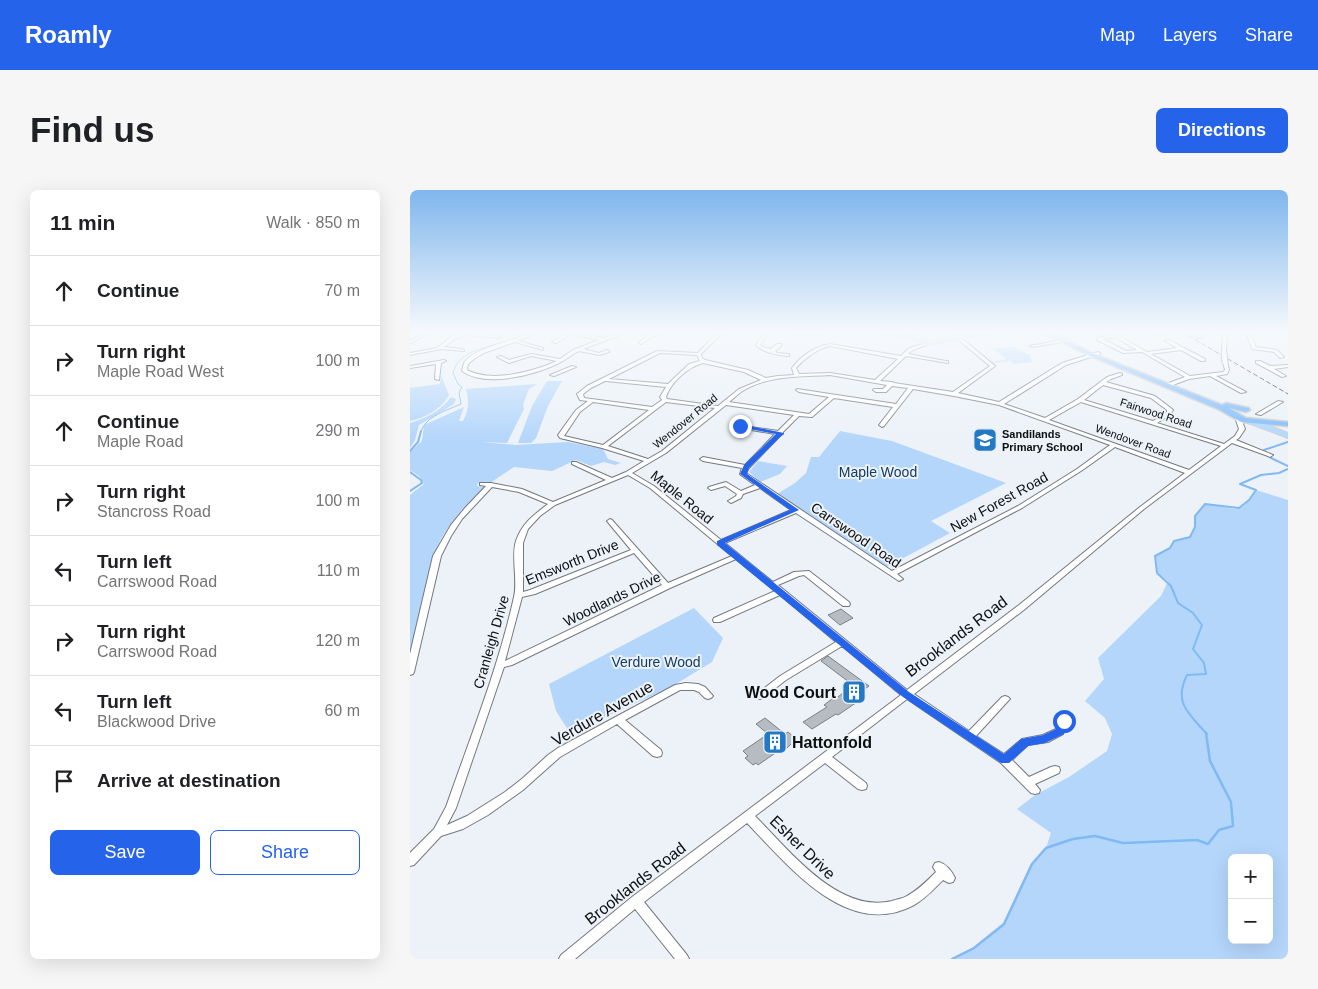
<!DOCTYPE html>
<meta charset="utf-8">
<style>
body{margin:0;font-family:Arial,sans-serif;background:#f6f6f6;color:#202124}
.controls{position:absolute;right:15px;bottom:15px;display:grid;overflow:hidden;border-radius:8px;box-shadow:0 5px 20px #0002}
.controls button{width:45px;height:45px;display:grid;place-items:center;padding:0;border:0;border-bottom:1px solid #e0e0e0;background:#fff;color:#202124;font:25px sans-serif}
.stop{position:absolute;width:15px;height:15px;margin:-11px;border:4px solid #2563eb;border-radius:50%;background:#fff}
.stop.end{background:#2563eb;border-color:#fff;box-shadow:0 1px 5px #0008}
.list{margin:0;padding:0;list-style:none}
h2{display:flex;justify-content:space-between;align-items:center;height:65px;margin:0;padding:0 20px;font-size:21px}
h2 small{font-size:16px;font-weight:400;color:#757577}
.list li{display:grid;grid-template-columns:32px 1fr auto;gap:15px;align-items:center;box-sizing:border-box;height:70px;padding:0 20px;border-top:1px solid #e0e0e0}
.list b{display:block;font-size:19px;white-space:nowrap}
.list p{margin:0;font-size:16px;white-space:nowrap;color:#757577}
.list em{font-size:16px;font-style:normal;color:#757577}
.actions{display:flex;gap:10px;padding:15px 20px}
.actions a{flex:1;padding:11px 0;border:1px solid #2563eb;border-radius:8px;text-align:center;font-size:18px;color:#2563eb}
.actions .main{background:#2563eb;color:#fff}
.icon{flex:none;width:28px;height:28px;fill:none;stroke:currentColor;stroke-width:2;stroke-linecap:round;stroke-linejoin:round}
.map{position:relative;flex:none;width:878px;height:769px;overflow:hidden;border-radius:8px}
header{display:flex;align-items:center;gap:30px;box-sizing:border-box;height:70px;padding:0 25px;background:#2563eb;color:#fff}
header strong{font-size:24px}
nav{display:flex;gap:28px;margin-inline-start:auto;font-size:18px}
.intro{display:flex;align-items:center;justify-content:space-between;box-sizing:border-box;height:120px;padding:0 30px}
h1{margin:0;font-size:35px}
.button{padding:12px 22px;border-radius:8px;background:#2563eb;color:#fff;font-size:18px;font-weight:700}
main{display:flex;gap:30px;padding:0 30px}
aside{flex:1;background:#fff;border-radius:8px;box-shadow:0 5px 20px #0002}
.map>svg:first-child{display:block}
.green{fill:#b4d6fb;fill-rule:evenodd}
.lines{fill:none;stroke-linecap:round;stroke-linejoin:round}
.stream-far2{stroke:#81b9f4;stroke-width:1}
.stream-far1{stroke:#81b9f4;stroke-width:2}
.stream{stroke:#81b9f4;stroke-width:2.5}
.building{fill:#b6bcc2;stroke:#7b8086}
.minor-casing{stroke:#74797f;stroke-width:2}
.major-casing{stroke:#cecfcf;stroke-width:2}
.highway-casing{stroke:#cecfcf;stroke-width:3}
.minor{fill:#fff;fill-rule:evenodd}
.major{fill:#b3d7fd;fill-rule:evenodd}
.highway{fill:#80bcfb;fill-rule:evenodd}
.rail{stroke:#282b2d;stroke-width:1;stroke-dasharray:5 2.5;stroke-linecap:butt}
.minor-bridge-casing{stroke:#74797f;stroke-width:7;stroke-linecap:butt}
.minor-bridge{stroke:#fff;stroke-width:5}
.route{fill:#2563eb}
.labels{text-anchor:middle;stroke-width:4;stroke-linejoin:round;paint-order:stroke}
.far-street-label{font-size:11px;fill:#0c0e10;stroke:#ecf2f8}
.far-poi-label{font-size:11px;font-weight:bold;fill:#0c0e10;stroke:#ecf2f8;text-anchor:start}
.park-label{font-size:14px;fill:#143c62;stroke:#ecf2f8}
.street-label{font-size:14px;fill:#0c0e10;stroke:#ecf2f8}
.near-street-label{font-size:16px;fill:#0c0e10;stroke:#ecf2f8}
.near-poi-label{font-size:16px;font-weight:bold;fill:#0c0e10;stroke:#ecf2f8;text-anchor:end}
</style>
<header>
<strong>Roamly</strong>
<nav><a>Map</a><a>Layers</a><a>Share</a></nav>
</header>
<div class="intro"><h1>Find us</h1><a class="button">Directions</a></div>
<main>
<aside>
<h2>11 min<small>Walk · 850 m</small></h2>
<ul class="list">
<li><svg class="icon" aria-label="ahead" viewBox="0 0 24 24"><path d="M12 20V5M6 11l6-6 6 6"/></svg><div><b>Continue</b></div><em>70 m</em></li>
<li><svg class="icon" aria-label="right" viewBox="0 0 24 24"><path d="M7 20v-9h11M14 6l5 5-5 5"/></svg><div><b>Turn right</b><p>Maple Road West</p></div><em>100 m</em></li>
<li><svg class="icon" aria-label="ahead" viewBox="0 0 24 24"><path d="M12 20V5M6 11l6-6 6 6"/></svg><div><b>Continue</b><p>Maple Road</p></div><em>290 m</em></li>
<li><svg class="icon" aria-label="right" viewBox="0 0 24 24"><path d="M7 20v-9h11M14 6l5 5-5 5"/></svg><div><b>Turn right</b><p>Stancross Road</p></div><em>100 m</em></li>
<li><svg class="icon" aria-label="left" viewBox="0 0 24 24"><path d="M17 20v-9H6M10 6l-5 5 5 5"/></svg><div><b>Turn left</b><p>Carrswood Road</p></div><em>110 m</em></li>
<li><svg class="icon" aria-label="right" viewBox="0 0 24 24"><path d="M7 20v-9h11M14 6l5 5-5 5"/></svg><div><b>Turn right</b><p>Carrswood Road</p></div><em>120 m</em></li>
<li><svg class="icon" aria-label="left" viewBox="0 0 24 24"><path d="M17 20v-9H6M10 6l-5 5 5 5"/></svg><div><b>Turn left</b><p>Blackwood Drive</p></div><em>60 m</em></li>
<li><svg class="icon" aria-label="arrive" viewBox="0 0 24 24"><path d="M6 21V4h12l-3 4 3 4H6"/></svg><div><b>Arrive at destination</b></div></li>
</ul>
<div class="actions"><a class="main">Save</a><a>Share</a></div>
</aside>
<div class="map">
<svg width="878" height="769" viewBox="0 0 878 769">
<rect width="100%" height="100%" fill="#ecf2f8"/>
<!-- green -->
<path class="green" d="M603 157 620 165 622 172 604 174 600 171 583 173 581 172 597 169 583 159Z
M31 185 39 205C32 219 14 228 0 231V198L30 194Z
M137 191H152L138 216 126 248 121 253H108L122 216Z
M127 194 119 199 113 215 114 219 97 253 71 252 106 255 158 252 193 259 198 269 211 273 205 275 194 272 181 276 166 270 142 281 104 277 80 293H68L67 296 74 297 73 300C55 315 38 334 28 355L0 468V305L14 294 9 286 0 280V262L12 251 14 235 54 217 49 231H53C59 220 59 211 56 199Z
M41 207 46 209 44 214 9 235 5 250 0 258V233C15 229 32 220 41 207Z
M430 241 482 251 596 293 521 331 540 343 475 378 367 304 385 293 396 283 401 267H409Z
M348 271 377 276 370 284 350 292 339 282Z
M846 300 878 310V769H542L564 758 594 734 622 674 636 658 641 643 607 619 625 605 659 587 697 561 702 544 695 528 675 511 694 489 688 468 751 406 758 391 747 383 745 366 760 358 764 351 780 347 785 337V326L795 314C825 315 826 331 846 300ZM822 668H859V750H822Z
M284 418 313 448 302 472 261 497 160 543 146 521 139 494Z"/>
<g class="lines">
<!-- stream-far2 -->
<path class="stream-far2" d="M102 150 116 142
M11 242C15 226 38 220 51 214L49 203 52 197 48 194 43 183C49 161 72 159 91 153"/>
<!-- stream-far1 -->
<path class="stream-far1" d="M854 260 878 252
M0 261 8 252 11 241
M861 268 878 276
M0 282 11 290 12 293 0 301
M797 544C779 524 763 513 777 485L796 484 794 473 783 459 792 435 783 423 768 413 761 396 747 383 745 366 760 358 764 351 780 347 785 337V326L795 314 829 318 839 310 846 300 830 294 851 285 869 283 878 279"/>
<!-- stream -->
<path class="stream" d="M542 769 564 758 594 734 622 674 636 658 663 649 685 646 713 653 787 650 798 654 809 640 823 636 821 612 800 571 796 543"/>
</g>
<!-- building -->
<path class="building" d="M431 419 443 428 430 435 418 425Z
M418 466 459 496 452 501 456 506 428 525 426 524 402 539 393 532 417 517 414 515 422 509 424 510 443 495 411 471Z
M355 528 375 544 378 542 386 549 376 559 374 557 348 575 346 573 343 575 335 568 338 566 333 561 358 544 346 534Z"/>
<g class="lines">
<!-- minor casing -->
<g class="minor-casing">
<path id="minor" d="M15 142H20L0 154V151Z
M55 142 89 146 91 147 89 148 56 145 45 149 34 157 52 159 54 160V161L31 159 0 165V163L27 158 41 147Z
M123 142H129L108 151 133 158V160L105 152 74 163 64 169 58 174 57 180C82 193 122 182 147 171L121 166 99 173 87 167 91 166 99 170 121 164 150 169 163 160 189 150 161 144 146 153 142 152 158 142 194 148 211 142H218L173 159 189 163 197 160 199 161V162L189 165 169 161C162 164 156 170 149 173 125 185 75 198 52 181 52 180 54 174 54 173 63 158 106 150 123 142Z
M230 142 242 144 255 142 244 146 231 154 229 153V152L239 145Z
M308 142H313L291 164 292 168 295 170 338 180 356 188 368 186 384 185 382 178C391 166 404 157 420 154L491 166 499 158 519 152V154L503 160 498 164 536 171H538V173L496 166 470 191 482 192 484 193 543 202 580 176 545 147 549 146 585 176 548 203 589 212 652 173 688 162 690 163V164L656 175 594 214 635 228 668 209 697 187 710 183 712 184V185L701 189 696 192 745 206 762 219 763 220 761 224 747 233 814 254 825 246 829 239 825 227 830 226 835 239 829 248 826 250 863 265 860 267 858 266 822 253 734 319 615 419 504 504 559 541 592 507 595 506 598 507 600 509 598 511 566 546 594 564 612 549 633 545 646 539 651 528 654 527 657 528 659 531 653 544 638 552 618 555 602 570 619 587 641 577 645 576 649 577 650 580 649 583 625 594 630 600 629 603 625 604 621 603 591 573 497 509 422 567 456 593 457 596 456 599 452 600 448 599 415 573 345 626C379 660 428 724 482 711 487 709 492 709 497 706 508 700 517 691 526 682L523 677 525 673 529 672C536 674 542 681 545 688L543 692 539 693 533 690C524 699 515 709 504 715 437 751 378 675 337 633L234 712 277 765 279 769H265L225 719 165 769H149L151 765 222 707 491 505 432 456 376 490 353 508 350 509 347 508 345 506 347 504 370 486 426 452 370 405 310 432H304L303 430 304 428 365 401 326 369 260 398 102 475 94 477 46 618 37 635 57 626 95 602 113 588 138 565 148 558 265 495 276 493 288 494 295 497 303 506 301 508 298 509 295 508 289 502 284 500H270L215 530 251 560 252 563 251 566 247 567 243 566 207 534 150 567 113 600 78 625 53 639 31 646 4 675 0 676V663L24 639 36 617C60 548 88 479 104 407 108 391 101 365 106 351 112 333 124 325 138 314L109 302 82 297 52 329 41 346 31 366 4 482 3 484 0 485V464L23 366 41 335 55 318 76 296 70 295V293H81L112 299 143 312 196 290 162 274V272H166L202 288 216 282 234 271 192 258 150 248 148 245 166 220 178 211 170 210 167 204 177 196 247 161 288 163ZM420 156 488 169 465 190 420 183 389 184 386 178C395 168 407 159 420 156ZM250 163 287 165 290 171 279 174 258 194 199 189ZM293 173 334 182 351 190 329 199 308 216 257 209 256 207C261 192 278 177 293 173ZM420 185 477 195 473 199H464L463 200 466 202H476L482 196 498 198 486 214 387 199 386 200 389 202 419 207 399 224 319 212C323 209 327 205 331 202 356 185 391 187 420 185ZM195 191H196L256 197 250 207 252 210 242 217 174 208 173 204 181 198ZM693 195 741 208 757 220V222L743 231 674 210ZM503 199 544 206 589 215 700 255 667 279 608 316 482 381 336 283 339 278 371 245 373 244V242L389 226 402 227 424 208 483 217 469 235 472 237 474 236ZM183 212 239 220 193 255 154 246 170 222ZM256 212 305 218 252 261 238 269 198 256ZM671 212 811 256 779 280 639 230ZM316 215 384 225 368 241 328 235 327 236 330 238 365 244 335 275 293 267 290 269 293 271 332 278 330 284 331 285 345 295 331 301 316 292 299 297 298 298 301 300 315 296 327 304 326 306 318 311 321 313 331 308 333 304 350 298 381 320 311 350 244 296 222 283 256 263ZM705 257 775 283 730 317 609 415 497 500 368 395 389 386 394 385 433 416H439L440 414 439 412 399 381 384 382 363 392 315 353 386 323 489 391 493 389 487 384 612 318 671 281ZM218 285 240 298 322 366 258 393 202 330 200 329 197 331 221 360 120 400 113 402V353L118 339 130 326 145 315ZM224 363 252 395 95 471 112 407 125 404Z
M355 142H359L350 155 353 157 361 159 367 154H371V156L365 161 367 163 379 164V166C369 166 352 162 346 155Z
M697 142H703L737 162 767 158 755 151 759 150 795 169V171H791L771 160 741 164 780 186 813 182 815 180 813 172 817 171 819 180 817 184 806 186 836 202 831 203 800 186 779 189 760 196H756V194L775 187 732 162 713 163 687 150V148L702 145ZM705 147 727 160 716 161 693 149Z
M739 142H767L752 145Z
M790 142H794L791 148H787Z
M813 142H817L816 163 814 164 812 163Z
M836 142H840L846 157 867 160 874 167 870 168 864 162 842 159Z
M657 149H659V151L622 157 620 156Z
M34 170 36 171 31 173 29 190 25 189 26 174 0 178V176Z
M846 171H850L860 176 878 175V177L864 179 876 186 872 187 846 173Z
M162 176 166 177 144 186 140 185Z
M868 211 873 212 851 225 846 224Z"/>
</g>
<!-- major casing -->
<g class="major-casing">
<path id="major" d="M384 142H417L414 144H387Z
M462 142 492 143 517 151 571 142H590L517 155 493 147Z
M838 229H844L878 243V248L838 233Z"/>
</g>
<!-- highway casing -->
<g class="highway-casing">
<path id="highway" d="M631 142H640L684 164 812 215 816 213 839 218 840 220 836 222 819 218 836 228 878 232V236L831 232 808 219 680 166Z"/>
</g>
<!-- minor -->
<use href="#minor" class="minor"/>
<!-- major -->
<use href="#major" class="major"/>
<!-- highway -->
<use href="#highway" class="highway"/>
<!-- rail -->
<path class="rail" d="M772 142 878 204"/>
<!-- minor-bridge casing -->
<g class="minor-bridge-casing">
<path id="minor-bridge" d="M814 163 815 172"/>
</g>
<!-- minor-bridge -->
<use href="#minor-bridge" class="minor-bridge"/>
</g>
<!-- sky -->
<linearGradient id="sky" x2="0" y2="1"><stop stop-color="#7fb6ed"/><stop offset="0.57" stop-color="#f6f9fc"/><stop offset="1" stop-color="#f6f9fc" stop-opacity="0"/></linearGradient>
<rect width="878" height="250" fill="url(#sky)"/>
<!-- route -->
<path class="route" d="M330 234 374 243 339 278 337 284 389 320 315 353 499 502 594 564 611 549 633 545 646 539 650 528 654 527 659 531 654 544 635 553 618 556 599 573H591L493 507 307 355V351L380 320 330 284 334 275 366 244 328 237Z"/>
<!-- icons -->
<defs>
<g id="school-square" transform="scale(1.25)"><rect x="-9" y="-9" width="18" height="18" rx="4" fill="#2479c7" stroke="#ecf2f8"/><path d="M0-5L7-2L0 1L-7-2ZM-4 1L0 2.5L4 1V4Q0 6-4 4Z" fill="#fff"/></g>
<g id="building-square" transform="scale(1.25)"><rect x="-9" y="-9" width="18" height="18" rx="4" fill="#2479c7" stroke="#ecf2f8"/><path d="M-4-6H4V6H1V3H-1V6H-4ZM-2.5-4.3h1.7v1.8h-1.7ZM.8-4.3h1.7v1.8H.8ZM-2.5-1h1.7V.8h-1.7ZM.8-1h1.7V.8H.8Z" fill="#fff"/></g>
</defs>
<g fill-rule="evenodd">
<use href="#school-square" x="575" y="250"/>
<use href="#building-square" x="444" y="502"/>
<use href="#building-square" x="365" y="552"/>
</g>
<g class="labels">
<!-- far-street labels -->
<g class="far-street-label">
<text transform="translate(746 223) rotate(18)" y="4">Fairwood Road</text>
<text transform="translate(275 231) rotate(-39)" y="4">Wendover Road</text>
<text transform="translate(723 251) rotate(20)" y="4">Wendover Road</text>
</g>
<!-- far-poi labels -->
<g class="far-poi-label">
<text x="592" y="248">Sandilands<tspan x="592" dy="13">Primary School</tspan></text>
</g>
<!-- park labels -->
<g class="park-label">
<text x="468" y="287">Maple Wood</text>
<text x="246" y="477">Verdure Wood</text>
</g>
<!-- street labels -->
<g class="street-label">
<text transform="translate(272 307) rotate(39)" y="5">Maple Road</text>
<text transform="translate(589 312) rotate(-29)" y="5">New Forest Road</text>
<text transform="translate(446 345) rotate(34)" y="5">Carrswood Road</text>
<text transform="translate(162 372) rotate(-22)" y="5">Emsworth Drive</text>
<text transform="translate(202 409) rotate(-26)" y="5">Woodlands Drive</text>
<text transform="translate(81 452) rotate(-74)" y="5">Cranleigh Drive</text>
</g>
<!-- near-street labels -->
<g class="near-street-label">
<text transform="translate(546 446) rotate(-37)" y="6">Brooklands Road</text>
<text transform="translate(192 523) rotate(-30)" y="6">Verdure Avenue</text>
<text transform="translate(393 657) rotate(44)" y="6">Esher Drive</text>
<text transform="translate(225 693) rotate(-38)" y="6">Brooklands Road</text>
</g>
<!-- near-poi labels -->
<g class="near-poi-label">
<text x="426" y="508">Wood Court</text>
<text x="382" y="558" text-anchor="start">Hattonfold</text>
</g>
</g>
</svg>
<div class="controls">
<button>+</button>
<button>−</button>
</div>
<div class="stop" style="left:654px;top:531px"></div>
<div class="stop end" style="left:330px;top:236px"></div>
</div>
</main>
